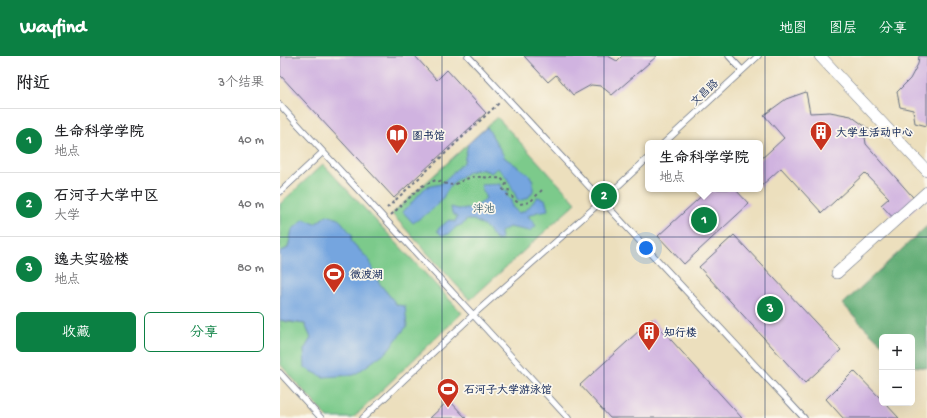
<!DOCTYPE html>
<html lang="zh">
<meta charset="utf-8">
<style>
body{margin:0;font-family:"Gochi Hand","LXGW WenKai TC",sans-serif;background:#f6f6f6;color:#202124}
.controls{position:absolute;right:12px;bottom:12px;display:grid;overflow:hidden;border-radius:6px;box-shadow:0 4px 16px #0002}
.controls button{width:36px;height:36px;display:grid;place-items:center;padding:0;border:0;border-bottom:1px solid #e0e0e0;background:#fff;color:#202124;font:20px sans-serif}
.you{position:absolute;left:366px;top:192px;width:14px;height:14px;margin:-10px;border:3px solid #fff;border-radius:50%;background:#1a73e8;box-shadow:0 0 0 6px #1a73e833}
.badge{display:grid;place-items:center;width:26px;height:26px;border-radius:50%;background:#0b8043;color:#fff;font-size:13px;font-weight:700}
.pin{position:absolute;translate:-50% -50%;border:2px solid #fff;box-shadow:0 1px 4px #0006}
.popup{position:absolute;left:365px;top:84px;width:118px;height:52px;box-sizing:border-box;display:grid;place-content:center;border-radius:6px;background:#fff;filter:drop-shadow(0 1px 3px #0005);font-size:13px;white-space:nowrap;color:#757577}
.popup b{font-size:15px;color:#202124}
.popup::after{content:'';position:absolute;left:50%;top:100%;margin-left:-8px;border:8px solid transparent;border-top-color:#fff}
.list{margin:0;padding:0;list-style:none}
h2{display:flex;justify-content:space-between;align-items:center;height:52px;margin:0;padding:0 16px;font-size:17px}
h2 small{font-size:13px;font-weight:400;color:#757577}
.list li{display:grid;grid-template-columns:26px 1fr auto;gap:12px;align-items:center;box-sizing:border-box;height:64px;padding:0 16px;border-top:1px solid #e0e0e0}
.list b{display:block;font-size:15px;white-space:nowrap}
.list p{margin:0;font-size:13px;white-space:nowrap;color:#757577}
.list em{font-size:13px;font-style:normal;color:#757577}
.actions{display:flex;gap:8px;padding:12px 16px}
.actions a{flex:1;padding:9px 0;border:1px solid #0b8043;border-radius:6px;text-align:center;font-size:14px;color:#0b8043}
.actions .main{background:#0b8043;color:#fff}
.map{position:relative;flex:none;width:647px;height:362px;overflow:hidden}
header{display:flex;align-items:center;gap:24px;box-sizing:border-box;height:56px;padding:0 20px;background:#0b8043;color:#fff}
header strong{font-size:19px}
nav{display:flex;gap:22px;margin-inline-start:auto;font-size:14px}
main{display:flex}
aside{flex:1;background:#fff}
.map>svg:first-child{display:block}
.green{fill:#7bca8b;stroke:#4b7c74}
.forest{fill:#64ae77;stroke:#406e6a}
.water{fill:#74a5df;stroke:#486a9e}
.building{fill:#d0b3e0}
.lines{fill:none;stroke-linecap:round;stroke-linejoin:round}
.lane-casing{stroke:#646d7f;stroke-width:7}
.street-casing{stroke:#646d7f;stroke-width:12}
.path{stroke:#646d7f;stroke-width:2;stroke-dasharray:3 3;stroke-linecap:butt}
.lane{stroke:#fff;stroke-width:5.5}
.street{stroke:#fff;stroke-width:11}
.grid{fill:none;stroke:#1b2f5e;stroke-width:1;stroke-opacity:0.55}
.labels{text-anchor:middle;stroke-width:3.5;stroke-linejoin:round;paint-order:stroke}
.street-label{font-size:11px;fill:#1b2f5e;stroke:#fbf7ec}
.poi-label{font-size:11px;font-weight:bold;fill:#1b2f5e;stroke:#fbf7ec;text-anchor:start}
.park-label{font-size:11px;fill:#385e6c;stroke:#fbf7ec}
</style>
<header>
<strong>Wayfind</strong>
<nav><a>地图</a><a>图层</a><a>分享</a></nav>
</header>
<main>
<aside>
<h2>附近<small>3个结果</small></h2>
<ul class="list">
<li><span class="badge">1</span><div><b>生命科学学院</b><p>地点</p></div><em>40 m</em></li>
<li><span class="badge">2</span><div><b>石河子大学中区</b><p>大学</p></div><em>40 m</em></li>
<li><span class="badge">3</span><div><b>逸夫实验楼</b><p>地点</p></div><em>80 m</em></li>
</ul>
<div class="actions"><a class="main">收藏</a><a>分享</a></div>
</aside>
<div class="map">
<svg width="647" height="362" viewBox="0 0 647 362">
<rect width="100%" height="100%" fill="#fbf7ec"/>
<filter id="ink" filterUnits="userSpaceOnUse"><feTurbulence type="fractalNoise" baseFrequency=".025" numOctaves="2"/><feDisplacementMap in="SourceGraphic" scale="8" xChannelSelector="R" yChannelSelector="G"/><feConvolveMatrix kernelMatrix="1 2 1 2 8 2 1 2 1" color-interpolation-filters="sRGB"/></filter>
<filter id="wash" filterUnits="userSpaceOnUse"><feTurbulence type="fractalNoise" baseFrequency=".012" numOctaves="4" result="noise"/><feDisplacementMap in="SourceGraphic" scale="16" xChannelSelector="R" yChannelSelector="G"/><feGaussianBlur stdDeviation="0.9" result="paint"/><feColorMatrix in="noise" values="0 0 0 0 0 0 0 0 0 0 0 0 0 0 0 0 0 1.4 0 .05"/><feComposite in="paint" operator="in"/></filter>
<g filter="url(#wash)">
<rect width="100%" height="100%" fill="#ecdfbd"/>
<!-- green -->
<path class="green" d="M217 61 296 147 190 244 112 158Z
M43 108 182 257 73 362H48L0 308V264L7 266 25 268 31 282 24 294 117 249 99 227 88 203 47 159 35 168 12 174 8 192 0 196V148Z"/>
<!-- forest -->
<path class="forest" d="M647 170V312L632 310V281H602V288L583 270 563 248Z"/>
<!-- water -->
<path class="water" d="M207 71 225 102 247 117 253 124V135L248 142 238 145C234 136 226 116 217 112L211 117C196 107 176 121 167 135 164 139 162 145 158 148 151 156 141 161 133 167L123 156 146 131 161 128 184 106 188 88Z
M221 128 223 134 227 135V141L231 144 232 151 239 157C247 155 252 148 257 141L265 143 268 154 257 156 248 160 256 170 250 175 229 171 220 176 221 184H216L207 172 194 164H186L183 168 176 171 169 178 161 179 157 174 169 164 175 166 177 161 172 157 171 151C185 156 195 153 206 143L201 129Z
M47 159 59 163 72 179 71 185 88 203 99 227 117 249 125 250 127 270 107 295 74 319 43 321 25 312 24 294 31 282 25 268 0 264V196L8 192 12 174 24 163 35 168Z"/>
<g id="blocks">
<!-- building -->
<path class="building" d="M0 0H135L157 24 167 14 206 57 114 142 0 19Z
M244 0H328L337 5 342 0H377L332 39 321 30 311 29 293 39 276 19 268 26Z
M639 0H647V70L635 67 633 54 620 51 617 36 630 23 638 8Z
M526 36 530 57 550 56 571 60 590 74 585 81 586 88 639 148 619 168 601 149 609 142 585 117 542 157 501 112 480 131V104L504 82 484 59 506 43Z
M429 133H455L469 148 404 208 378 180Z
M454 179 561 294 525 327 419 211Z
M372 263 462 362H330L300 329Z
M574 315 602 344V347H605L619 362H563L546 343Z
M169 344 186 362H150Z"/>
</g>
</g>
<g filter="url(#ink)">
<use href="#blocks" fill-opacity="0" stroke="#646d7f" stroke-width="1"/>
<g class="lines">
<!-- lane casing -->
<g class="lane-casing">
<path id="lane" d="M188 0 524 362
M449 0 462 14
M0 49 288 362
M384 87 478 0
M0 136 43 96
M0 317 41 362
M83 362 193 259 322 145 368 102"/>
</g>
<!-- street casing -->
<g class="street-casing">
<path id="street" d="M540 0 647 115
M557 217 647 136"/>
</g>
<!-- path -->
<path class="path" d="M107 152 219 47
M111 159 142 130 156 124C179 134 173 126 192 121 198 120 213 123 221 122L226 128 223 134H229L227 139 232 140 233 143 240 148 250 146 262 134"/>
<!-- lane -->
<use href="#lane" class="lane"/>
<!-- street -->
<use href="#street" class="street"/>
</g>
</g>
<!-- grid -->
<path class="grid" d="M162 0V362M324 0V362M485 0V362M0 181H647"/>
<!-- icons -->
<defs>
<g id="building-pin" transform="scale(1.15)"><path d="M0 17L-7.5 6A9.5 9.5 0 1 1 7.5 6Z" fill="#c8321e" stroke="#fbf7ec"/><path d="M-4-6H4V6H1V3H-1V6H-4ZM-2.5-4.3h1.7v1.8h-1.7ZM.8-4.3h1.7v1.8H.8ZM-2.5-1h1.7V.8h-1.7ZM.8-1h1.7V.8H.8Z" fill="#fff"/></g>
<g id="library-pin" transform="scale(1.15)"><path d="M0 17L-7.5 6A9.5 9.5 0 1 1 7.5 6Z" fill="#c8321e" stroke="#fbf7ec"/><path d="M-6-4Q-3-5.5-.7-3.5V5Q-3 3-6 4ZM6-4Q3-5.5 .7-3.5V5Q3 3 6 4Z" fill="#fff"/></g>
<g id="stadium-pin" transform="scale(1.15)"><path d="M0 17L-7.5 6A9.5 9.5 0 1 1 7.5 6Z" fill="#c8321e" stroke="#fbf7ec"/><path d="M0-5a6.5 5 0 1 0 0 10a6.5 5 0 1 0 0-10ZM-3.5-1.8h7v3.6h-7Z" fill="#fff"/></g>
</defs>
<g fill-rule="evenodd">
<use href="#building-pin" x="541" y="76"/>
<use href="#library-pin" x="117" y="79"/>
<use href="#stadium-pin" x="54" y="218"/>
<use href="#building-pin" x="369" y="276"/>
<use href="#stadium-pin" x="168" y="333"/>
</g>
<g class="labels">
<!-- street labels -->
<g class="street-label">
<text transform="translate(424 36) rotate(-43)" y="4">文昌路</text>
</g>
<!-- poi labels -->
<g class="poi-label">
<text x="556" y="80">大学生活动中心</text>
<text x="132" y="83">图书馆</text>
<text x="70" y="222">微波湖</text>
<text x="384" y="280">知行楼</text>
<text x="184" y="337">石河子大学游泳馆</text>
</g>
<!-- park labels -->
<g class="park-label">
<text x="204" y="156">泮池</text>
</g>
</g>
</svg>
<div class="controls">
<button>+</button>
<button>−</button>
</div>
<div class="you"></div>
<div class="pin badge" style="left:424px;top:164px">1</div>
<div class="popup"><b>生命科学学院</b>地点</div>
<div class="pin badge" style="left:324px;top:140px">2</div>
<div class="pin badge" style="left:490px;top:253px">3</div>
</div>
</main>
